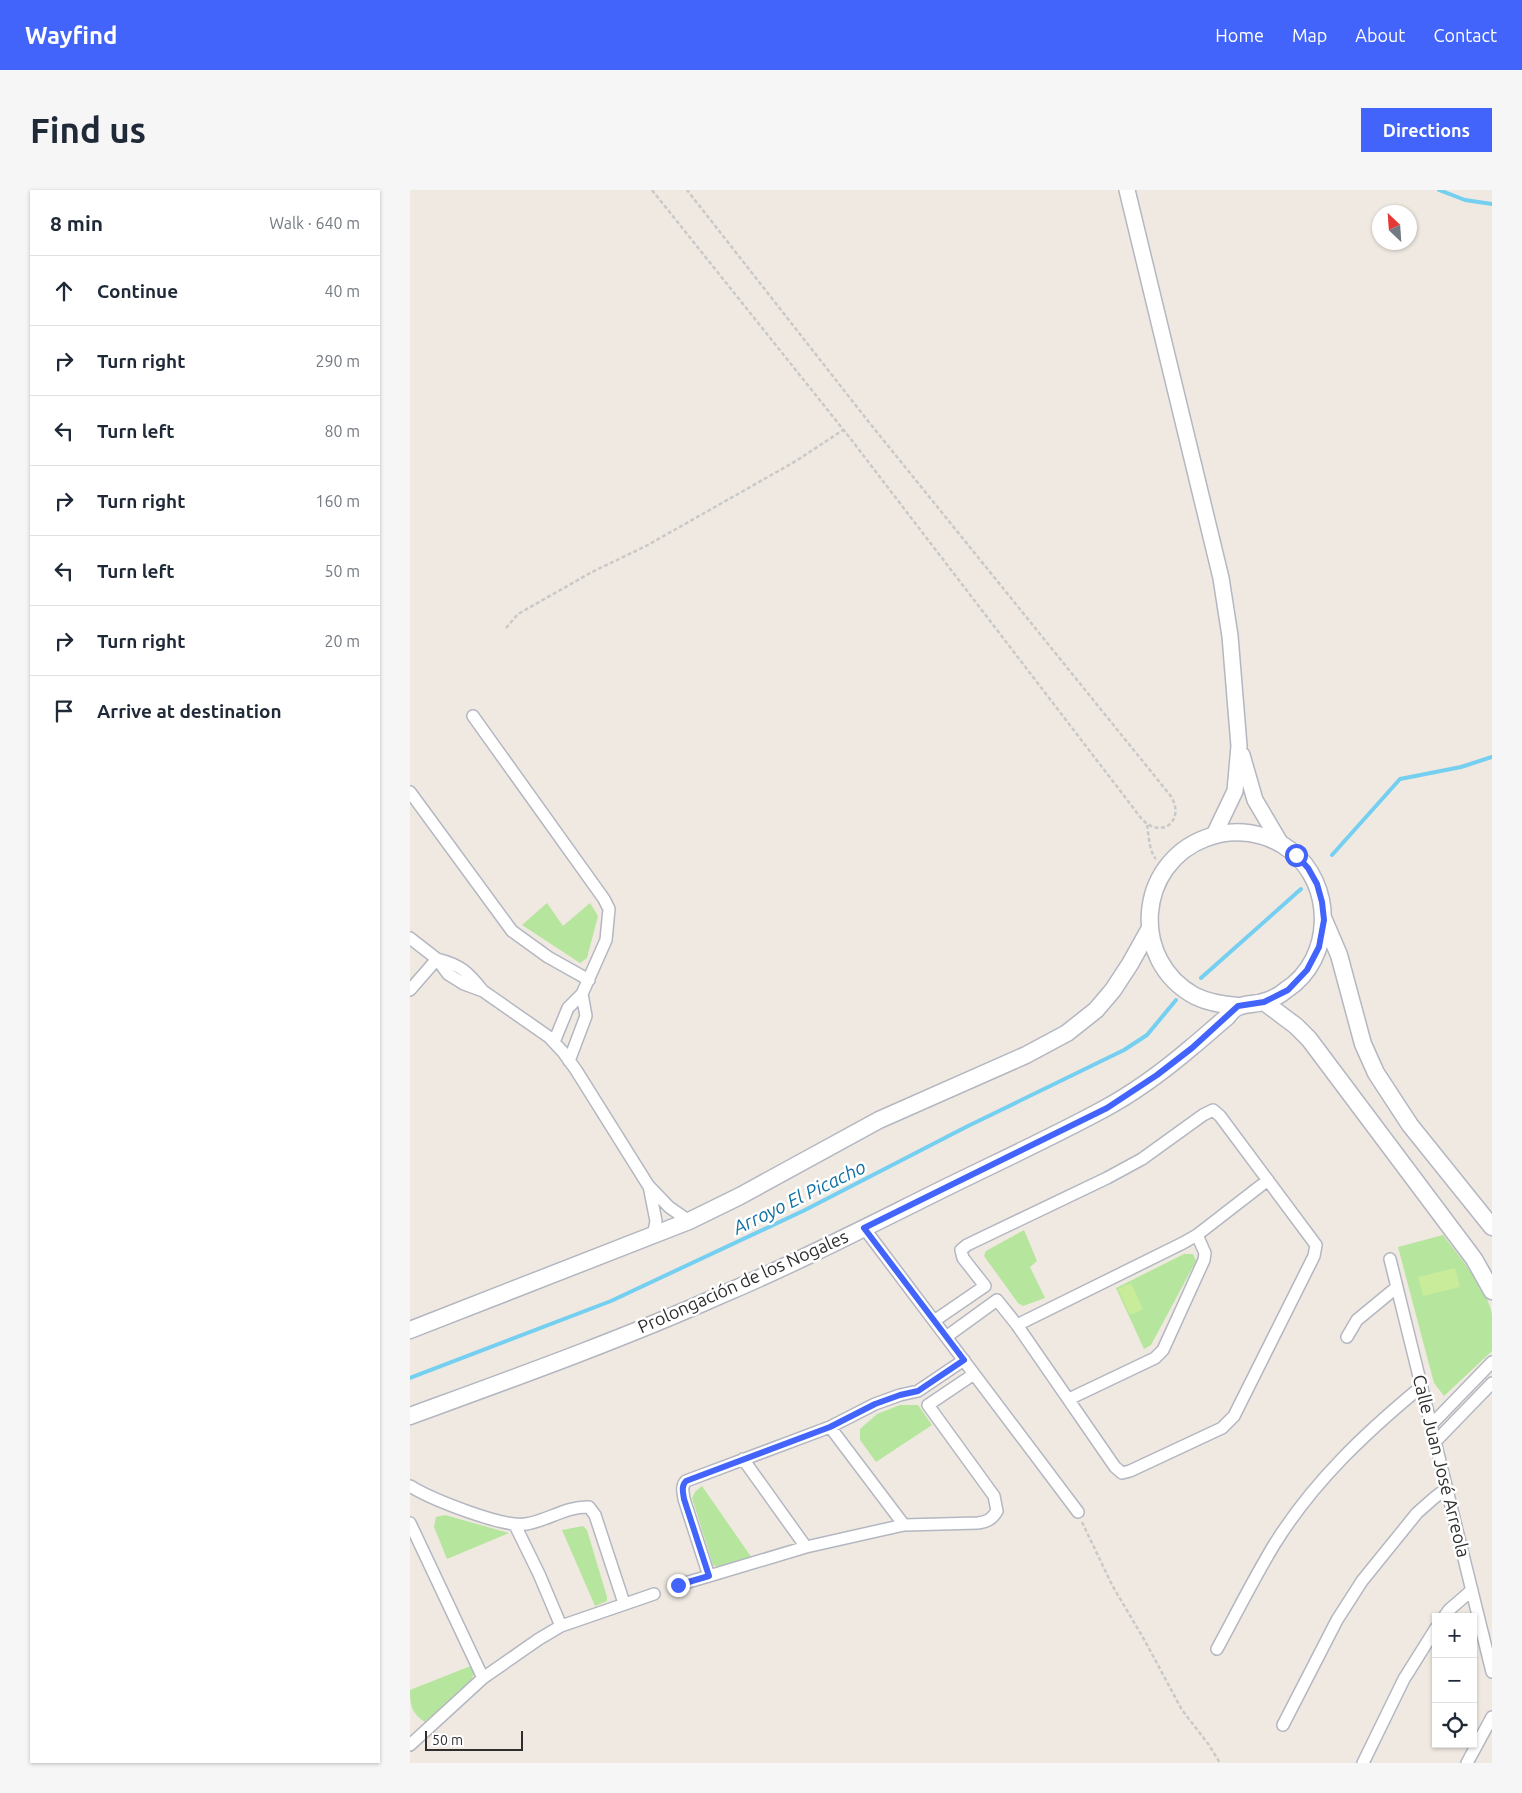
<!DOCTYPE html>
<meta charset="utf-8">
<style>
body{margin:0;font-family:Ubuntu,sans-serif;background:#f6f6f7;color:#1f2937}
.controls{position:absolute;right:15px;bottom:15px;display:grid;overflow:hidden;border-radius:0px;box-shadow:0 1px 4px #0004}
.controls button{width:45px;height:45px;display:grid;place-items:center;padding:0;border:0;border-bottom:1px solid #e0e1e3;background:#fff;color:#1f2937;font:25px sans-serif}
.compass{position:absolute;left:962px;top:15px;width:45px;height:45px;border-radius:50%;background:#fff;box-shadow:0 1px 4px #0004;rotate:335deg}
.scale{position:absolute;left:15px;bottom:12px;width:98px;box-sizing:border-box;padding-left:5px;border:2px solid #2e2e2e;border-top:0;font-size:14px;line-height:18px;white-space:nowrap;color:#2e2e2e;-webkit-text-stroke:4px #fff;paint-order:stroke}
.stop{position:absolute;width:15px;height:15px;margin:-11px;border:4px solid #4264fb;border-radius:50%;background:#fff}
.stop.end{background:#4264fb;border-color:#fff;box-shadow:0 1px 5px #0008}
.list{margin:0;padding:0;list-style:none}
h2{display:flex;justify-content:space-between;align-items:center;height:65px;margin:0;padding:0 20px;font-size:21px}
h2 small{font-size:16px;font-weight:400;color:#747a83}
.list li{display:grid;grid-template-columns:32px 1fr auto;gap:15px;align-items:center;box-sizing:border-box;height:70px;padding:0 20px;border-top:1px solid #e0e1e3}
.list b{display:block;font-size:19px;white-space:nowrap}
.list em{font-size:16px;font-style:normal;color:#747a83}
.icon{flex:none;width:28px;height:28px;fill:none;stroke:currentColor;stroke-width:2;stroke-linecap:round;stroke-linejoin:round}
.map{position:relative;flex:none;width:1082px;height:1573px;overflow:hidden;border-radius:0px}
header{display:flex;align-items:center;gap:30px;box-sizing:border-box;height:70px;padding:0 25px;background:#4264fb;color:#fff}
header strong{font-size:24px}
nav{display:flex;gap:28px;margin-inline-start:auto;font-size:18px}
.intro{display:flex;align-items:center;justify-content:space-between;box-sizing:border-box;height:120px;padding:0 30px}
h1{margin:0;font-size:35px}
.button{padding:12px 22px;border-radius:0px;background:#4264fb;color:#fff;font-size:18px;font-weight:700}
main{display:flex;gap:30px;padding:0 30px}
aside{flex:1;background:#fff;border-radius:0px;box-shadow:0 1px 4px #0004}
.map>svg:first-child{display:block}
.green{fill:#b6e59e}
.pitch{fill:#c9ec9a}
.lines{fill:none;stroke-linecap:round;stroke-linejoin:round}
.stream{stroke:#75cff0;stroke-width:4}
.minor-casing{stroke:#b4b7c1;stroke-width:14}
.tertiary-casing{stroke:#b4b7c1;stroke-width:18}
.secondary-casing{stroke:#b4b7c1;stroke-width:19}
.path{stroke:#c9c9c9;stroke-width:2.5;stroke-dasharray:4 2.5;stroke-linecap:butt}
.minor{stroke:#fff;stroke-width:11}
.tertiary{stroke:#fff;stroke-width:15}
.secondary{stroke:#fff;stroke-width:16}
.route{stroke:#4264fb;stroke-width:6}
.labels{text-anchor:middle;stroke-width:5;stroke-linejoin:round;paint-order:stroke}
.street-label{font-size:18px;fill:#2e2e2e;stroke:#fff}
.water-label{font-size:19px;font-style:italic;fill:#0d6fa3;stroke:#fff}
</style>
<header>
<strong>Wayfind</strong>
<nav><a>Home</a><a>Map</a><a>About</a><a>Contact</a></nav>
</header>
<div class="intro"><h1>Find us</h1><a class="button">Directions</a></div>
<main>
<aside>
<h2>8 min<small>Walk · 640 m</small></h2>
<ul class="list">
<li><svg class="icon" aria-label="ahead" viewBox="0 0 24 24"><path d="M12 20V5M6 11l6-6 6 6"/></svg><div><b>Continue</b></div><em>40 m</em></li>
<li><svg class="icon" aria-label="right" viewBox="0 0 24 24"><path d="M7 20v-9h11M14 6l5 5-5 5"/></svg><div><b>Turn right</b></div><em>290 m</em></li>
<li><svg class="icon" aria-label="left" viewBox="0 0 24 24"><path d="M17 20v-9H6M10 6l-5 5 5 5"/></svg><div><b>Turn left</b></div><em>80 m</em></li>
<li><svg class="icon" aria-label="right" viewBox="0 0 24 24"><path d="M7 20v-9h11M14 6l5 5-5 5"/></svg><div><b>Turn right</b></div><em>160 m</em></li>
<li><svg class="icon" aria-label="left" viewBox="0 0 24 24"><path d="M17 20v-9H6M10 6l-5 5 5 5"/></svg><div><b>Turn left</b></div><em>50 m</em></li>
<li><svg class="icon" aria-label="right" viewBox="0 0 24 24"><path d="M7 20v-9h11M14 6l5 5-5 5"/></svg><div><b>Turn right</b></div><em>20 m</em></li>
<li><svg class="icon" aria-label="arrive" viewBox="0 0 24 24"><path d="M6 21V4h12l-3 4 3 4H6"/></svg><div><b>Arrive at destination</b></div></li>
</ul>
</aside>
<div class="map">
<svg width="1082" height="1573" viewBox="0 0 1082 1573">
<rect width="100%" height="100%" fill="#efe9e1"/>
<!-- green -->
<path class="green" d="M137 713 153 736 180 713 188 726 177 768 170 773 112 735Z
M614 1040 627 1071 620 1077 635 1108 613 1116 608 1113 574 1066 576 1061Z
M1033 1045C1047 1063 1080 1104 1082 1125 1082 1137 1082 1149 1082 1161L1034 1206 1024 1193 988 1057Z
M774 1064H783L786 1071 741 1155 734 1159 706 1098Z
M490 1215H508L522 1235 466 1272 450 1250V1239L467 1224Z
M292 1296 342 1368 310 1378 303 1375 282 1308 285 1302Z
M35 1325 99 1343 37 1369 24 1337 26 1327Z
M173 1336 177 1340 197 1407V1411L185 1416 152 1340Z
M63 1475 64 1484 61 1490 15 1532C2 1524 0 1515 0 1500Z"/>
<!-- pitch -->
<path class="pitch" d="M1045 1078 1050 1097 1013 1106 1008 1087Z
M721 1093 733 1119 720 1125 708 1099Z"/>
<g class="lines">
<!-- stream -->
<path class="stream" d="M1029 0 1055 10 1082 14
M922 665 990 589 1051 577 1082 567
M791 788 891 699
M0 1188 201 1111 395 1020 556 937 714 860 737 845 766 810"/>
<!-- minor casing -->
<g class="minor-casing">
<path id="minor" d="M63 526 194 709 199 719 196 750 172 804 158 818 144 852
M0 602 102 741 138 767 179 790
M0 748 27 769 38 784 54 794 73 801 139 847 153 862 166 880 238 995 259 1017 279 1031
M27 769C51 775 58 782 73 801
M0 800 27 769
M159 871 176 826 172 804
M239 996 246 1031 243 1046
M454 1038 668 1322
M980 1069 1082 1482
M524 1131 575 1096 553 1068 551 1060 557 1055 697 988 732 969 793 925 803 920 810 926 906 1055 904 1066 824 1226 812 1238 720 1281 712 1283 705 1277 607 1135 587 1110 536 1147
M607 1135 773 1053 787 1045 858 990
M937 1147 947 1130 987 1097
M554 1170 508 1201 490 1205 465 1214 420 1237 276 1291C271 1296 273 1302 274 1309L299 1386 396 1357 494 1335 568 1333C577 1332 582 1329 587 1321L584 1306 518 1215 564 1184
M659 1209 745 1168 753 1160 794 1070 795 1063 787 1045
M1021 1235 1082 1172
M420 1237 494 1335
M1025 1252 1082 1193
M333 1269 396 1357
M0 1296C21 1309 93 1338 116 1334 137 1331 156 1316 179 1317L185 1325 214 1413
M0 1333 73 1488
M105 1335 129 1384 151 1436
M268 1395 299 1386
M1034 1427 1039 1420 1062 1400
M807 1459C826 1424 844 1388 864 1355 903 1292 955 1243 1012 1196
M873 1535 927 1430 952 1391 1007 1323 1024 1308 1037 1298
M0 1555 73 1488 129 1449 151 1436 244 1404
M953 1573 994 1489 1026 1438
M1057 1573 1082 1527"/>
</g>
<!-- tertiary casing -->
<g class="tertiary-casing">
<path id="tertiary" d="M717 0 811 388 820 446 829 556 825 601 804 645
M832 565 845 610 871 654"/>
</g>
<!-- secondary casing -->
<g class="secondary-casing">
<path id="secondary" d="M914 730 929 765 953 854 966 883 1000 935 1082 1037
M854 812 886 836 899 849 1064 1069 1082 1101
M0 1140 279 1031 330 1006 469 930 616 865 657 843 686 820 703 800 720 774 739 740
M0 1226C104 1188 210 1150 311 1105 389 1072 464 1033 539 996 590 971 642 947 692 920 724 903 755 880 783 856 794 847 805 837 817 827 820 823 823 819 828 817 834 814 843 814 849 813 858 811 869 806 876 800 924 769 925 694 880 660 856 642 824 637 796 648 726 674 720 771 785 806 799 813 813 815 828 816"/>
</g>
<!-- path -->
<path class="path" d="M242 0 440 248 731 628C751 651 777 630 760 605L458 231 277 0
M96 438 108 424 182 382 236 356 312 313 386 271 433 240
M737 635C739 646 739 661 746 669
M672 1332 702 1395 735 1451 772 1520 799 1555 810 1573"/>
<!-- minor -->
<use href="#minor" class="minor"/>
<!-- tertiary -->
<use href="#tertiary" class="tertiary"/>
<!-- secondary -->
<use href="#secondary" class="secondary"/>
</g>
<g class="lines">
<!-- route -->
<path class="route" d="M268 1395 299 1386 274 1309C273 1302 271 1296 276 1291L420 1237 465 1214 490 1205 508 1201 554 1170 454 1038 697 918 747 885 782 858 828 816 854 812 878 800 897 780 909 757 914 730 912 712 907 694 898 678 886 665"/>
</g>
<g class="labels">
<!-- street labels -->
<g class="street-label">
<text transform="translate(333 1092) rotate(-24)" y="6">Prolongación de los Nogales</text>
<text transform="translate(1031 1276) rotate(76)" y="6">Calle Juan José Arreola</text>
</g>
<!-- water labels -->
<g class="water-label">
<text transform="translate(389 1007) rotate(-26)" y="7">Arroyo El Picacho</text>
</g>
</g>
</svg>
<div class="controls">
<button>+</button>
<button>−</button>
<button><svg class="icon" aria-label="locate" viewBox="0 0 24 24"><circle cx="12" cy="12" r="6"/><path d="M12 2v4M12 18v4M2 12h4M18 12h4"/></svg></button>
</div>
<svg class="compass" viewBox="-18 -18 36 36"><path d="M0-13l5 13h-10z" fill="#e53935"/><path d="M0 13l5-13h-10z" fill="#747a83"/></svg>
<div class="scale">50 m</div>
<div class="stop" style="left:886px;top:665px"></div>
<div class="stop end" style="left:268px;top:1395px"></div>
</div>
</main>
